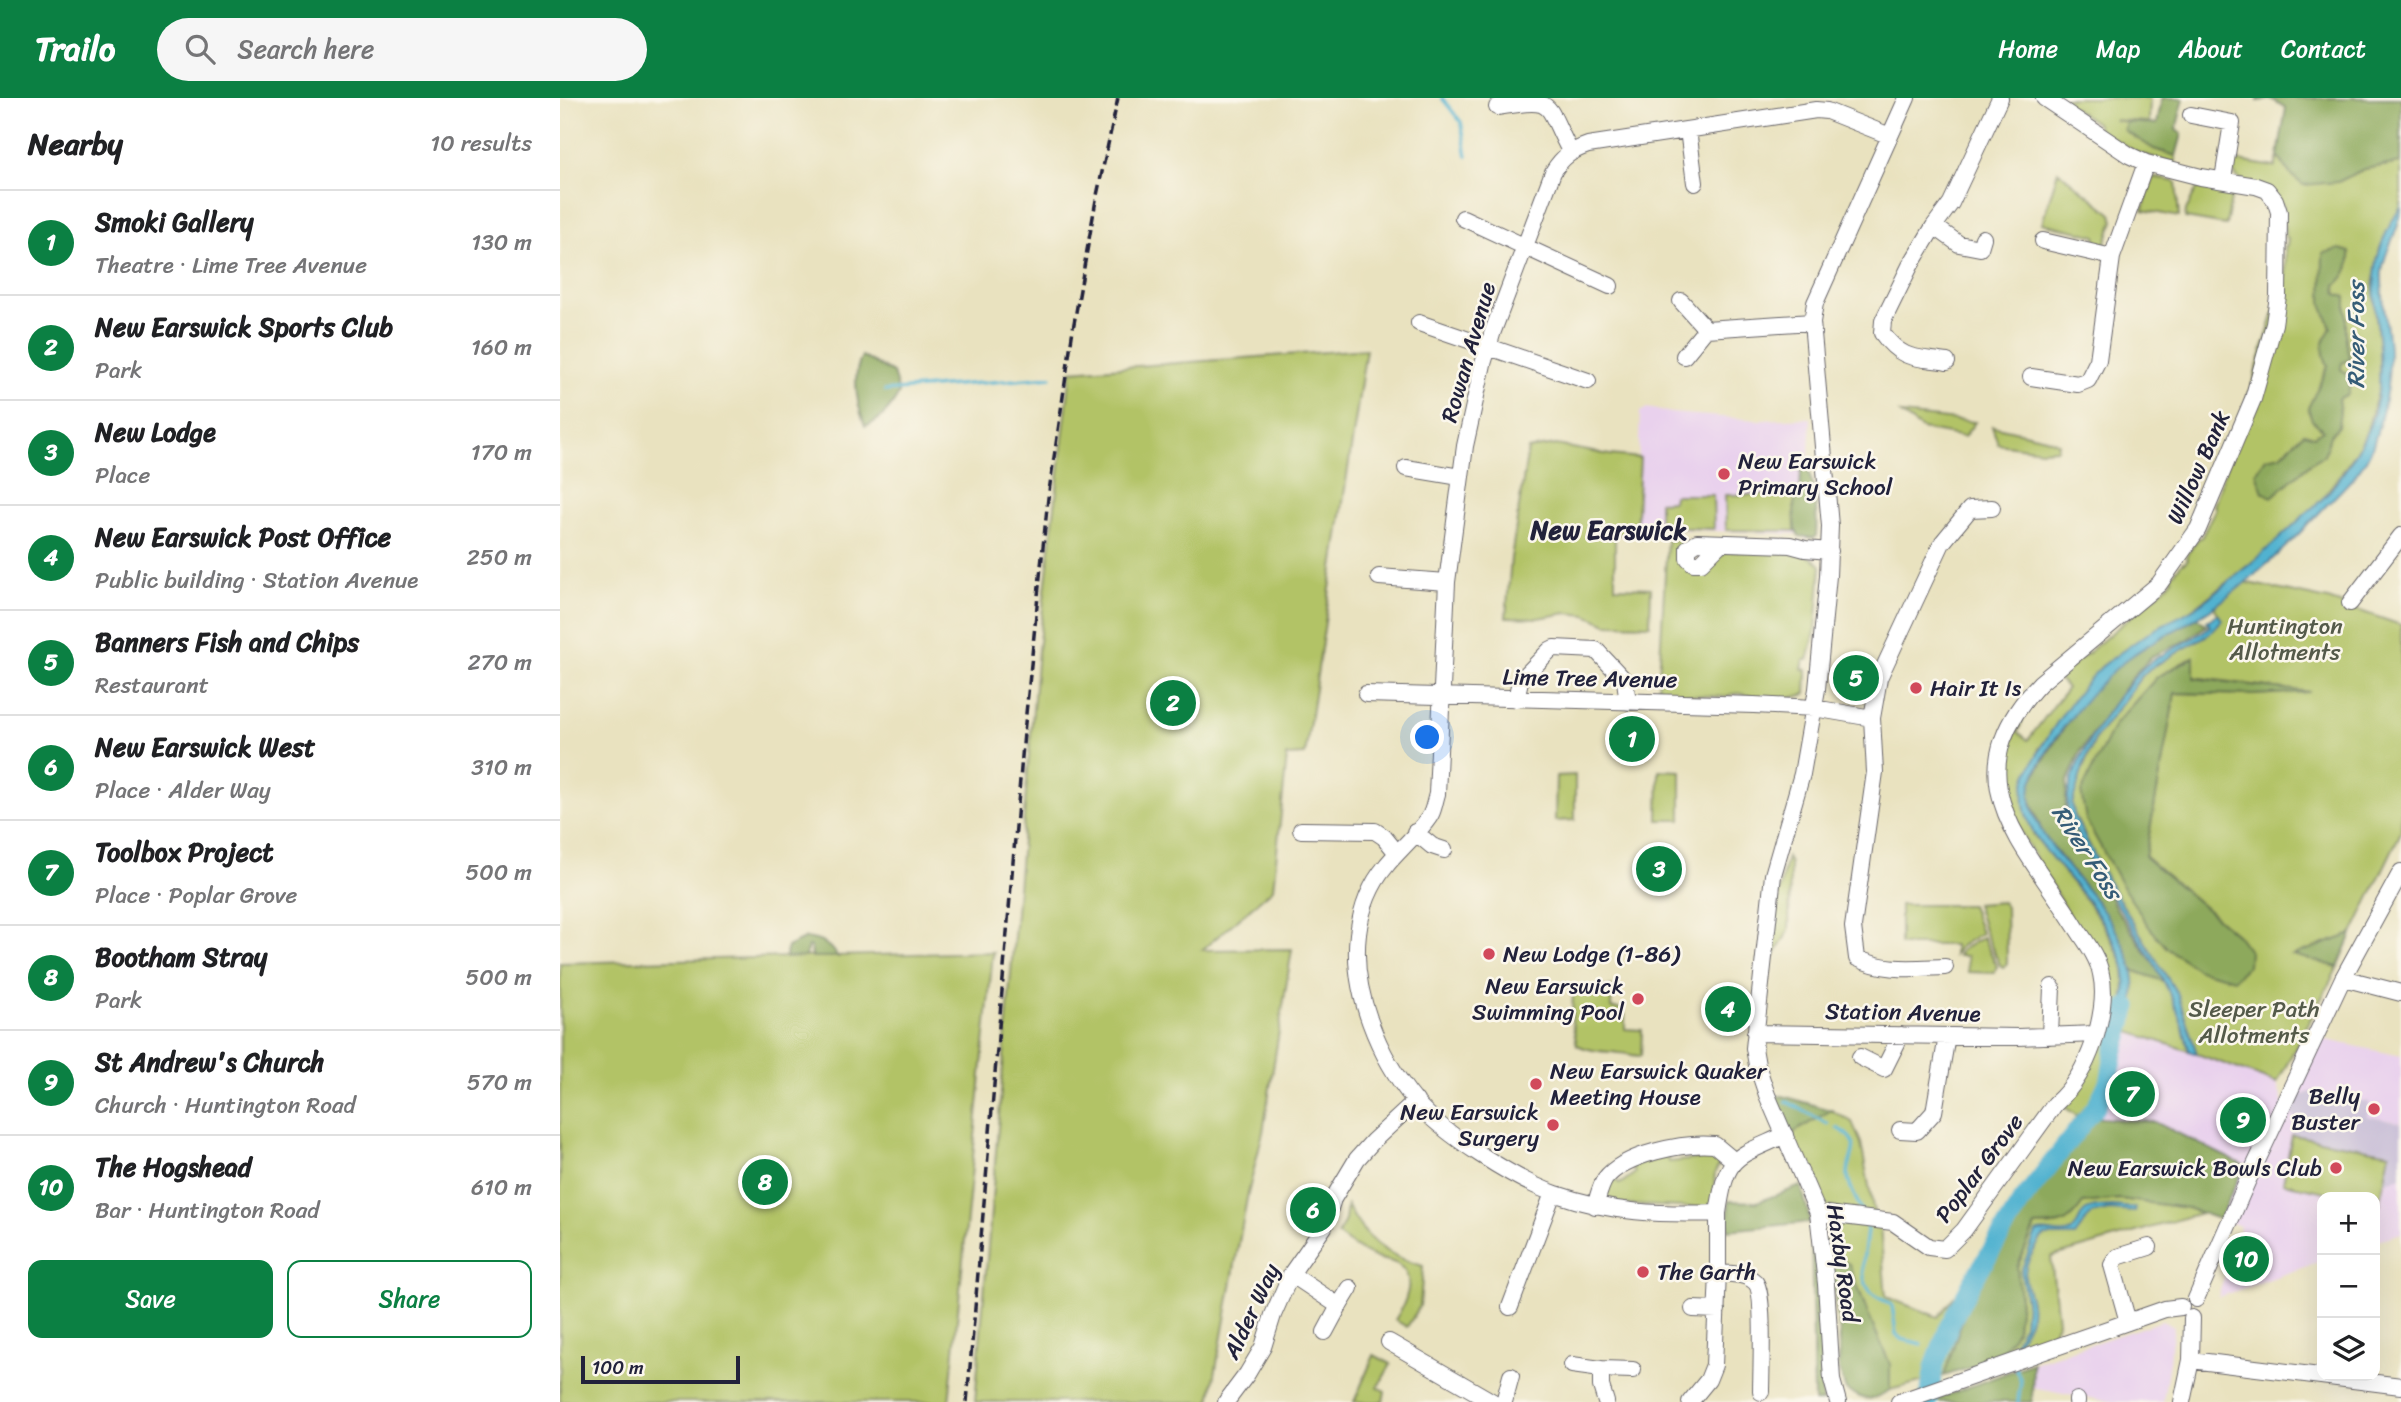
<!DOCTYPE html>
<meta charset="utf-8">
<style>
body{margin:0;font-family:Sriracha,sans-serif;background:#f6f6f6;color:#202124}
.controls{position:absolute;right:21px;bottom:21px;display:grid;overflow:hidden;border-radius:14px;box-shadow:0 7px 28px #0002}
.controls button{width:63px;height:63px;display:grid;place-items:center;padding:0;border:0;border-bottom:2px solid #e0e0e0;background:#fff;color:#202124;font:35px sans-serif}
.scale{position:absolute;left:21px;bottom:18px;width:159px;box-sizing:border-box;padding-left:7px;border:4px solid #22223b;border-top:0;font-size:19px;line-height:24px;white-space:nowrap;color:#22223b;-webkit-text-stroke:5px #fbf7ec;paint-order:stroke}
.you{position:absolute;left:868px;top:640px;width:24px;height:24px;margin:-18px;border:5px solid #fff;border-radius:50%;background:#1a73e8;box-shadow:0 0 0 10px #1a73e833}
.badge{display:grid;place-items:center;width:46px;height:46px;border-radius:50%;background:#0b8043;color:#fff;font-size:23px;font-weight:700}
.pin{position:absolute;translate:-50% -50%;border:4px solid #fff;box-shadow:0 2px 7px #0006}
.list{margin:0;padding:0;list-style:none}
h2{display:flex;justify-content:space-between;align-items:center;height:91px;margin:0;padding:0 28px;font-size:30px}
h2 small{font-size:23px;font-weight:400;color:#757577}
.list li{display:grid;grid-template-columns:46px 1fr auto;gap:21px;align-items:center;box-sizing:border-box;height:105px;padding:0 28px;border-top:2px solid #e0e0e0}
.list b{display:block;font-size:26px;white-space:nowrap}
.list p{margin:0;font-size:23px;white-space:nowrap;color:#757577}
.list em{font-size:23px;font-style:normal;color:#757577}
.actions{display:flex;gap:14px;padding:21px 28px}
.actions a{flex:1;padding:16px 0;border:2px solid #0b8043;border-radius:14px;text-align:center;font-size:24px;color:#0b8043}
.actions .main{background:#0b8043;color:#fff}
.icon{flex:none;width:38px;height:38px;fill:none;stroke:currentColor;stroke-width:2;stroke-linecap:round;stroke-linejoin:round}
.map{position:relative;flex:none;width:1841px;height:1304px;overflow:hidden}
header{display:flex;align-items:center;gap:42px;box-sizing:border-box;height:98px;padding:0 35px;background:#0b8043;color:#fff}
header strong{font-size:33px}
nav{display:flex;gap:38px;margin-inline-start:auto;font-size:24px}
.search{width:490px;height:63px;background:#f6f6f6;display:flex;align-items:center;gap:18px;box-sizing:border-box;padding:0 24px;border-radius:38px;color:#757577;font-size:26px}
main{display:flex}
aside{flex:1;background:#fff}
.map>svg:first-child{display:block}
.built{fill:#e9d1ed}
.industrial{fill:#c9bfd7}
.green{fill:#b2c366;stroke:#6a7250;stroke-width:2;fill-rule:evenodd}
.forest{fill:#8da95b;stroke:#58664b;stroke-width:2}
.water{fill:#51b2d0;stroke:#3a6a86;stroke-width:2}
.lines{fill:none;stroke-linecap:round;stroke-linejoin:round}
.stream{stroke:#51b2d0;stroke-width:3.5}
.river{stroke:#51b2d0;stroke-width:19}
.minor-casing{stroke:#686569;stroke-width:18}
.minor{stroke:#fff;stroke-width:16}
.rail{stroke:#22223b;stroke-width:3.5;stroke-dasharray:10 5;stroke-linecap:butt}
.poi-dot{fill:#d1495b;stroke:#fbf7ec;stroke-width:2.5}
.labels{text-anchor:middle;stroke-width:5;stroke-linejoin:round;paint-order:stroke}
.street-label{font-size:23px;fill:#22223b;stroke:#fbf7ec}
.poi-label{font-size:23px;fill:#22223b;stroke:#fbf7ec;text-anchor:start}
.park-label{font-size:23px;fill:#545a4a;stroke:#fbf7ec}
.water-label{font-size:24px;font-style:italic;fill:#355c77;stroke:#fbf7ec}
.quarter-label{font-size:26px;font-weight:bold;fill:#22223b;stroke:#fbf7ec}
</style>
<header>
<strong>Trailo</strong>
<div class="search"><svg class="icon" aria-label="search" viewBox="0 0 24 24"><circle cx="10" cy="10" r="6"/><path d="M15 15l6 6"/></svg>Search here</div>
<nav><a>Home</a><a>Map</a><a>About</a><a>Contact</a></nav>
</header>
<main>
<aside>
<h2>Nearby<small>10 results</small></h2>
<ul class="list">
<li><span class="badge">1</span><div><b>Smoki Gallery</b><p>Theatre · Lime Tree Avenue</p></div><em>130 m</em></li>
<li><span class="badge">2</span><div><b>New Earswick Sports Club</b><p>Park</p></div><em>160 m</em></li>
<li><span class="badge">3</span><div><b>New Lodge</b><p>Place</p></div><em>170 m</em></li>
<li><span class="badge">4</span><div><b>New Earswick Post Office</b><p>Public building · Station Avenue</p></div><em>250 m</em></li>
<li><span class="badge">5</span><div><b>Banners Fish and Chips</b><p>Restaurant</p></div><em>270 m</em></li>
<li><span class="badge">6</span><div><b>New Earswick West</b><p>Place · Alder Way</p></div><em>310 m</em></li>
<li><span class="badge">7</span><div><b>Toolbox Project</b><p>Place · Poplar Grove</p></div><em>500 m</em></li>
<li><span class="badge">8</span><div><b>Bootham Stray</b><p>Park</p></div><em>500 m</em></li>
<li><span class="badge">9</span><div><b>St Andrew's Church</b><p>Church · Huntington Road</p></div><em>570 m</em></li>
<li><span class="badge">10</span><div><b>The Hogshead</b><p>Bar · Huntington Road</p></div><em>610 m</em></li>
</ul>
<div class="actions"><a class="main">Save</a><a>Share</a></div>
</aside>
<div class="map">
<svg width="1841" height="1304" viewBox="0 0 1841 1304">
<rect width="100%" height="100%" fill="#fbf7ec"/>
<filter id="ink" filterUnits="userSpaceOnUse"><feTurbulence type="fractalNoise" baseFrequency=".0143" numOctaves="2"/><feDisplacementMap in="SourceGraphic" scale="14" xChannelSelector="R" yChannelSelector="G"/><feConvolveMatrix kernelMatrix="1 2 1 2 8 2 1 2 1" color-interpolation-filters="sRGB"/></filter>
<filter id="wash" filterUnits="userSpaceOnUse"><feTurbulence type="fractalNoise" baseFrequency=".00686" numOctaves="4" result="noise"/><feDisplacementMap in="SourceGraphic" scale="28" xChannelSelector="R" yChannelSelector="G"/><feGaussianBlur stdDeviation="1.57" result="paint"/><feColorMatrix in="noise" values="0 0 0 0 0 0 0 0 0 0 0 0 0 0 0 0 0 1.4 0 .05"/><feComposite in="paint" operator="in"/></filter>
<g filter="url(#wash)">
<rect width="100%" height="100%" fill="#e9e2bf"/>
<!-- built -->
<path class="built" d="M1087 310 1112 315 1198 322 1251 320 1248 371 1255 391 1256 438 1246 441 1236 436 1076 430 1080 314Z
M1559 932 1637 956 1717 985 1726 1016 1735 1018 1732 1036 1830 1055 1824 1084 1841 1079V1135L1815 1144V1099H1762V1163L1658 1199 1680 1128 1659 1121 1685 1068 1595 1024 1517 1018Z
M1762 941 1841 958V1025L1806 1018 1808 1004 1751 994 1735 1000Z
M1602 1223 1614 1229 1603 1304H1552L1471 1289 1473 1265Z"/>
<!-- industrial -->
<path class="industrial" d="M1751 994 1809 1004 1807 1018 1841 1025V1079L1824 1085 1829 1055 1732 1037 1735 1019 1726 1016 1735 1000Z"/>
<!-- green -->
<path class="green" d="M1492 0H1590L1589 24 1554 22 1566 24 1564 32 1594 51 1616 58 1615 65 1578 55 1539 32 1536 25 1511 8 1503 7Z
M1718 59 1731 77 1778 84 1804 71 1841 65V109L1820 150 1813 186 1819 250V290L1806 335 1797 353 1764 399 1715 446 1638 507 1621 519 1603 527 1542 568 1532 580 1478 652 1473 736C1501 773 1533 805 1554 847 1558 855 1563 863 1564 872 1567 892 1561 912 1559 932L1555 931 1546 917 1548 885 1455 724 1446 688 1445 656H1448L1460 619 1463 621 1458 634 1468 642 1507 590 1498 580 1607 488 1613 481 1611 479 1623 464 1624 465 1628 461 1626 458 1639 440H1641L1656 410 1654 408 1726 176 1725 148 1727 147 1728 141 1725 140 1723 107 1677 79 1671 70 1672 62 1715 69Z
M1498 73 1552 116 1554 123 1543 151 1535 149 1536 138 1482 125Z
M1593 79 1616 84 1619 119 1583 112Z
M1638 89 1672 96 1666 127 1625 120 1626 112Z
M806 251 745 657 727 658 713 791 642 852 732 851 703 1034 687 1100 650 1304H415L478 552 511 273Z
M1341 316 1415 324 1404 339 1362 331Z
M1432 328 1486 340 1498 345 1497 351 1481 352 1438 346Z
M996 347 1050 357 1080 360 1076 436H1055V489L1091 490 1090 527 1047 526 1026 517 1007 515 979 520 946 519 951 460 968 351Z
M1240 396V433L1166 432 1165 397Z
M1114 397H1153L1154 431 1099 429V404L1113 403Z
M1107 442H1120L1128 470 1134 473C1151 473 1155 458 1169 453 1192 453 1248 447 1261 468L1256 530 1248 562H1244L1242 571 1247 572 1246 596C1234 600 1208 605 1196 600 1185 596 1177 593 1165 599L1098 595Z
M1684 484 1768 502 1841 527V734L1792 836 1734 857 1778 869 1717 985 1637 956 1625 920 1599 867 1547 782 1513 714 1512 706 1516 688 1535 641 1581 579 1589 571 1649 536 1662 522 1654 509ZM1633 559 1634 579 1744 594 1692 597 1615 595 1585 759 1677 837 1608 850C1574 812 1551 767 1526 722L1554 627 1597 579Z
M1099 672 1121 673V722H1098Z
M1015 677V722L995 723 996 678Z
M1227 759 1230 766 1229 832 1213 860 1219 794Z
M1442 804 1446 809 1447 866 1443 869 1440 867 1425 835 1416 806Z
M1340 807H1411L1421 835 1399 849 1394 857V847H1340Z
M1423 839 1437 868 1434 875 1408 874 1407 858H1398L1401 852Z
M433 854 389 1304H0V865Z
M1572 872 1606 884 1620 918 1629 953 1567 933C1572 913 1576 893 1572 872Z
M1052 889 1051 910 1062 911V916H1065V931L1082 932 1081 958C1073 958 1066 955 1058 955 1043 953 1032 954 1017 947L1012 924 1013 893 1021 890Z
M1541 941H1556C1547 956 1549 965 1544 979 1538 993 1528 1007 1517 1018L1502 1007C1527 988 1530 970 1541 941Z
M1271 1012 1292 1024 1301 1045 1314 1115 1307 1118 1262 1107 1231 1036Z
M1732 1037 1830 1055 1820 1106 1815 1105V1099H1789L1723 1085Z
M1145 1051 1162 1059V1065C1146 1078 1163 1094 1147 1110L1046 1106 1043 1095 1053 1080 1060 1086 1075 1075 1070 1066 1107 1057 1109 1064 1146 1060Z
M1560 1101 1627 1110 1641 1115 1491 1159 1498 1224 1487 1243 1437 1261 1457 1231 1460 1201 1457 1169 1475 1128C1502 1127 1507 1128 1523 1105Z
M787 1107C805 1142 826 1158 863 1168L860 1208 847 1229 835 1222C844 1208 859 1179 837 1166 832 1163 822 1162 816 1160 801 1154 790 1146 778 1137L785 1122Z
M1267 1125 1320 1128 1326 1199 1378 1219 1411 1177 1422 1180 1408 1204 1384 1278 1330 1292V1266L1310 1221 1297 1186 1268 1154Z
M814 1257 831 1266 818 1289 825 1293 823 1304H794Z"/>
<!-- forest -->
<path class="forest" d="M1602 0H1624L1616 32 1622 36 1616 58 1594 51 1564 32 1566 24 1597 26Z
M1698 0H1841V65L1804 71 1778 84 1743 87 1731 77 1718 58 1726 10 1711 1 1698 3Z
M1780 151 1790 154C1791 169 1787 177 1776 187L1777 196 1786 199V243L1790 261 1782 265 1781 271 1791 280 1788 296 1778 301 1780 314 1778 328 1770 338 1764 357 1751 365 1712 399 1703 394 1696 375 1706 360 1721 357 1744 335 1754 338 1763 332 1752 322 1748 310 1768 268C1761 253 1762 244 1771 230L1762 206 1763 155Z
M302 258 333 275 339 295C332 309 320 324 305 328 297 306 291 279 302 258Z
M1241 371H1248C1255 395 1258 412 1256 438L1253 440 1239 438 1235 431 1234 405 1240 394Z
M1637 520 1647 527 1625 543 1592 558 1572 579 1520 654 1507 685 1505 715 1557 812 1606 884 1572 872 1566 852 1539 807 1483 736 1467 692C1487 654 1519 603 1551 574 1576 551 1608 536 1637 520Z
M1634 559V580L1750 594 1693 597 1615 595 1585 759 1677 837 1689 853 1688 868 1674 881 1639 872 1607 850 1589 829 1564 791 1526 722 1521 694 1554 627 1597 579Z
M1792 836 1778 869 1733 857Z
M246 840C261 842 269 846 278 859H252L251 849 248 848 245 859 226 860 227 849Z
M1215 998H1223L1271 1012 1231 1036Z
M1517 1018 1595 1024 1685 1068 1659 1121 1627 1110 1560 1101 1523 1105C1507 1128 1502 1127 1475 1128L1457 1169 1460 1201 1457 1231 1437 1261 1384 1278 1408 1204 1422 1180 1411 1177Z
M1241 1088C1262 1158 1262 1231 1262 1304H1254L1251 1124 1168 1132 1169 1103 1197 1104Z
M1268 1154 1289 1166 1310 1221 1330 1266V1292C1309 1304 1307 1304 1286 1292L1279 1271 1280 1235Z
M1473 1265 1472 1304H1373L1374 1302Z"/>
<!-- water -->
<path class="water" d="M1841 109C1841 132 1824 151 1822 174 1821 201 1828 227 1829 253 1830 285 1823 317 1813 347 1803 374 1781 392 1761 413 1729 447 1693 481 1655 508 1629 527 1599 538 1573 557 1541 579 1484 647 1472 684 1459 725 1516 775 1538 806 1554 827 1571 855 1574 881 1576 899 1571 917 1567 933L1559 932C1561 911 1569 890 1564 869 1557 842 1536 813 1519 792 1494 760 1458 732 1464 688 1468 662 1524 581 1545 566 1563 552 1583 538 1602 527 1615 520 1627 516 1639 507 1674 480 1708 452 1740 421 1748 413 1759 405 1767 396 1792 366 1816 328 1819 288 1825 218 1794 177 1841 109Z
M1658 516 1662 522 1649 536 1589 571 1581 579 1535 641 1524 666 1512 706 1515 720 1547 782 1618 897 1637 956 1629 953C1614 877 1562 824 1528 756 1522 743 1510 727 1508 713 1502 673 1553 603 1579 574 1598 554 1629 547 1650 528L1647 523Z
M1551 1108 1576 1110 1575 1114 1549 1112 1531 1116 1515 1138H1485L1481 1141C1475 1151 1465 1164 1465 1177 1465 1190 1474 1203 1471 1216 1468 1233 1456 1242 1452 1255L1446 1258 1464 1227 1466 1203 1461 1173 1476 1135C1486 1130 1499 1139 1510 1134 1518 1130 1518 1122 1523 1115 1528 1108 1543 1109 1551 1108Z"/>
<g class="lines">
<!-- stream -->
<path class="stream" d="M882 0 901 24 907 58
M325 293 491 279
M1226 1003 1268 1026
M1277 1030C1307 1047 1287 1056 1288 1078 1289 1091 1298 1102 1302 1115
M1305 1125 1307 1131C1306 1151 1296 1179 1312 1195 1317 1200 1326 1203 1332 1207L1336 1236 1341 1241 1362 1246
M1455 1269 1461 1282 1458 1304"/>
<!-- river -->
<path class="river" d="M1368 1304 1374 1269 1389 1228 1412 1184 1462 1103 1537 1007 1550 980 1554 955 1568 908"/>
</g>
</g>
<g filter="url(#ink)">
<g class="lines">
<!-- minor casing -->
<g class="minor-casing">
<path id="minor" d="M937 9C998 0 983 3 1010 53
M1631 17 1672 25 1663 81
M1128 32 1135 85
M903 120 1050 188
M1374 128 1399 146 1420 150 1423 140
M1483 143 1552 159
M1121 203 1146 231
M859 225 1028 283
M1124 258 1146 231 1252 224
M1387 264C1356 259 1342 263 1322 235L1323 223 1350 168 1374 128 1391 105 1440 0
M1471 279 1518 286 1528 282 1538 262 1552 159 1586 65
M846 370 900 379
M1160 446 1141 465H1133L1128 460V450L1137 444 1230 447 1245 451 1270 453
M819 479 887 484
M1790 505 1841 438
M806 596 1194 607 1254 610 1312 620
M956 601 960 583 990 552 994 550 1036 552 1065 583 1068 604
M741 732 815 733 824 739 837 755
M855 734 872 748 884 752
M1385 869C1355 870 1325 874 1297 860L1293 829 1315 674 1312 620 1319 580 1382 445 1410 411 1432 410
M1783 880 1841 895
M1195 935 1458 939 1536 936
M1490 938 1492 889
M1300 959 1324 971 1341 937
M1340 1032 1357 1033 1374 1014 1387 938
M1225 1037C1173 1061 1167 1056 1158 1115 1100 1117 1051 1115 996 1096 955 1082 883 1036 855 1003 819 959 791 894 798 836 801 812 810 787 826 768 836 755 865 729 871 716 874 710 875 702 877 696L887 484 905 348 923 266 933 233 993 74C1003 58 1011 53 1028 47L1256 12 1267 13 1330 38
M1035 1108C1038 1099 1040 1089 1045 1081 1064 1056 1124 1044 1155 1047L1173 1062
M1258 1115 1333 1124 1369 1149 1385 1151 1404 1132 1495 1006C1515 988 1525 969 1534 944 1541 922 1546 898 1541 876 1538 859 1525 843 1516 829 1462 743 1390 680 1480 585L1599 486 1638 431 1693 301 1714 226 1718 198 1719 114 1715 102 1707 92 1696 88 1641 79 1586 65 1569 57 1484 0
M1158 1175C1170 1176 1186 1175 1195 1184 1205 1193 1201 1276 1201 1294
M731 1176 779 1208 765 1234
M1636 1201 1687 1084 1783 880 1841 774
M779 1208 790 1190
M950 1209 993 1095
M1133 1211 1157 1212
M1568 1224 1552 1167 1557 1159 1589 1149
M829 1244 933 1304
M1631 1262 1841 1288
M1012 1267 1041 1271
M666 1304 687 1276 703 1249 713 1217 731 1176 764 1129 773 1101 797 1061 813 1043 856 1003
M944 1304 951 1278
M1046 1304 1041 1288V1271L1073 1272
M1130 1304 1148 1282 1154 1267 1158 1175V1115
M1278 1304 1272 1282 1266 1186 1258 1115 1207 997 1197 967 1194 950 1213 777 1242 676 1257 591 1268 478 1270 428 1252 224 1255 205 1347 0
M1339 1304 1605 1211 1621 1209
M1517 1304V1302
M1622 1304 1631 1262 1632 1220"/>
</g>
<!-- minor -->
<use href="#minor" class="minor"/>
<!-- rail -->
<path class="rail" d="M407 1304 464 635 488 400 513 231 536 102 558 0"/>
</g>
</g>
<!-- markers -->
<g class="poi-dot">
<circle cx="1164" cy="376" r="7"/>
<circle cx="1356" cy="590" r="7"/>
<circle cx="929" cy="856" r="7"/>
<circle cx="1078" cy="901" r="7"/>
<circle cx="976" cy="986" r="7"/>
<circle cx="1814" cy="1011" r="7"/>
<circle cx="993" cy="1027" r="7"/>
<circle cx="1776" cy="1070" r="7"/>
<circle cx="1083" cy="1174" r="7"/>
</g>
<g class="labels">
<!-- street labels -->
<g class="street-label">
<text transform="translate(908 254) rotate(-74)" y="8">Rowan Avenue</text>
<text transform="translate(1638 369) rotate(-66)" y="8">Willow Bank</text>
<text transform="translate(1030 580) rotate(1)" y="8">Lime Tree Avenue</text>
<text transform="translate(1343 914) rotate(1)" y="8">Station Avenue</text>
<text transform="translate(1419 1070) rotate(-53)" y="8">Poplar Grove</text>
<text transform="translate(1283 1165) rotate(82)" y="8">Haxby Road</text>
<text transform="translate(691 1213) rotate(-65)" y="8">Alder Way</text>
</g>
<!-- poi labels -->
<g class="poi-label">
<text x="1178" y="371">New Earswick<tspan x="1178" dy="26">Primary School</tspan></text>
<text x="1370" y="598">Hair It Is</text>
<text x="943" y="864">New Lodge (1-86)</text>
<text x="1064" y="896" text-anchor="end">New Earswick<tspan x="1064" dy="26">Swimming Pool</tspan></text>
<text x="990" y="981">New Earswick Quaker<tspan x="990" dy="26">Meeting House</tspan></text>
<text x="1800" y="1006" text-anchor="end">Belly<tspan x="1800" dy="26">Buster</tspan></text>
<text x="979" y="1022" text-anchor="end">New Earswick<tspan x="979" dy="26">Surgery</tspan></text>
<text x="1762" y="1078" text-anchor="end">New Earswick Bowls Club</text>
<text x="1097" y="1182">The Garth</text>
</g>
<!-- park labels -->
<g class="park-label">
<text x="1725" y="536">Huntington<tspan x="1725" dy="26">Allotments</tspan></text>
<text x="1694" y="919">Sleeper Path<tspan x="1694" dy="26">Allotments</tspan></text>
</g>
<!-- water labels -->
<g class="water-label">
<text transform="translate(1796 237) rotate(-90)" y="8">River Foss</text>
<text transform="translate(1527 754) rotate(57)" y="8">River Foss</text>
</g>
<!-- quarter labels -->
<g class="quarter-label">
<text x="1049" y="441">New Earswick</text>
</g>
</g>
</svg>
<div class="controls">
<button>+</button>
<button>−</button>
<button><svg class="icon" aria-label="layers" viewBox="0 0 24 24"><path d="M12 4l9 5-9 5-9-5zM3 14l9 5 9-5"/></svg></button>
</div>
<div class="scale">100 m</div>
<div class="you"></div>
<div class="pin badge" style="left:1072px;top:641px">1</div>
<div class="pin badge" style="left:613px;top:605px">2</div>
<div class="pin badge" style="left:1099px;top:771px">3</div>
<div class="pin badge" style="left:1168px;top:911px">4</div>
<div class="pin badge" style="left:1296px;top:580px">5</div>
<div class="pin badge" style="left:753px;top:1112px">6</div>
<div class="pin badge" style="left:1572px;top:996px">7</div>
<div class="pin badge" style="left:205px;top:1084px">8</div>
<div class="pin badge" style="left:1683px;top:1022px">9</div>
<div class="pin badge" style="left:1686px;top:1161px">10</div>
</div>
</main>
